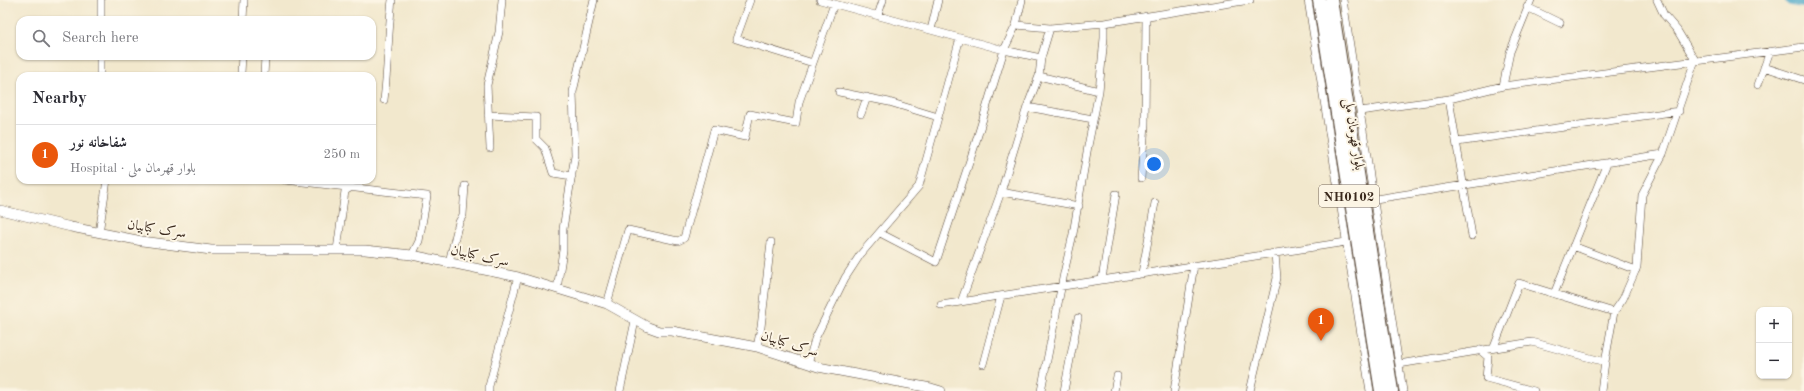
<!DOCTYPE html>
<meta charset="utf-8">
<style>
body{margin:0;font-family:"Old Standard TT",Amiri,serif;background:#f2f2f3;color:#2b2b33}
.controls{position:absolute;right:12px;bottom:12px;display:grid;overflow:hidden;border-radius:8px;box-shadow:0 1px 3px #0004}
.controls button{width:36px;height:36px;display:grid;place-items:center;padding:0;border:0;border-bottom:1px solid #e1e1e2;background:#fff;color:#2b2b33;font:20px sans-serif}
.you{position:absolute;left:1154px;top:164px;width:14px;height:14px;margin:-10px;border:3px solid #fff;border-radius:50%;background:#1a73e8;box-shadow:0 0 0 6px #1a73e833}
.badge{display:grid;place-items:center;width:26px;height:26px;border-radius:50%;background:#ea580c;color:#fff;font-size:13px;font-weight:700}
.pin{position:absolute;translate:-50% -33px;filter:drop-shadow(0 1px 2px #0008)}
.pin::after{content:'';position:absolute;top:21px;width:14px;height:12px;background:inherit;clip-path:polygon(0 0,100% 0,50% 100%)}
.list{margin:0;padding:0;list-style:none}
h2{display:flex;justify-content:space-between;align-items:center;height:52px;margin:0;padding:0 16px;font-size:17px}
h2 small{font-size:13px;font-weight:400;color:#7c7c81}
.list li{display:grid;grid-template-columns:26px 1fr auto;gap:12px;align-items:center;box-sizing:border-box;height:60px;padding:0 16px;border-top:1px solid #e1e1e2}
.list b{display:block;font-size:15px;white-space:nowrap}
.list p{margin:0;font-size:13px;white-space:nowrap;color:#7c7c81}
.list em{font-size:13px;font-style:normal;color:#7c7c81}
.icon{flex:none;width:22px;height:22px;fill:none;stroke:currentColor;stroke-width:2;stroke-linecap:round;stroke-linejoin:round}
.map{position:relative;flex:none;width:1804px;height:391px;overflow:hidden}
.search{position:absolute;background:#fff;box-shadow:0 1px 3px #0004;left:16px;top:16px;width:360px;height:44px;display:flex;align-items:center;gap:10px;box-sizing:border-box;padding:0 14px;border-radius:12px;color:#7c7c81;font-size:15px}
.panel{position:absolute;background:#fff;box-shadow:0 1px 3px #0004;left:16px;top:72px;width:360px;height:112px;border-radius:12px}
.map>svg:first-child{display:block}
.lines{fill:none;stroke-linecap:round;stroke-linejoin:round}
.river{stroke:#4aa7c9;stroke-width:12}
.minor-casing{stroke:#564638;stroke-width:8}
.tertiary-casing{stroke:#564638;stroke-width:10}
.trunk-casing{stroke:#564638;stroke-width:14}
.minor{stroke:#fff;stroke-width:7}
.tertiary{stroke:#fff;stroke-width:9}
.trunk{stroke:#fff;stroke-width:12}
.labels{text-anchor:middle;stroke-width:4;stroke-linejoin:round;paint-order:stroke}
.shield{fill:#fcf5e5;stroke:#75675a;stroke-width:1}
.shield-label{font-size:13px;font-weight:bold;fill:#3b2a1e}
.street-label{font-size:14px;fill:#3b2a1e;stroke:#fcf5e5}
</style>
<div class="map">
<svg width="1804" height="391" viewBox="0 0 1804 391">
<rect width="100%" height="100%" fill="#fcf5e5"/>
<filter id="ink" filterUnits="userSpaceOnUse"><feTurbulence type="fractalNoise" baseFrequency=".025" numOctaves="2"/><feDisplacementMap in="SourceGraphic" scale="8" xChannelSelector="R" yChannelSelector="G"/><feConvolveMatrix kernelMatrix="1 2 1 2 8 2 1 2 1" color-interpolation-filters="sRGB"/></filter>
<filter id="wash" filterUnits="userSpaceOnUse"><feTurbulence type="fractalNoise" baseFrequency=".012" numOctaves="4" result="noise"/><feDisplacementMap in="SourceGraphic" scale="16" xChannelSelector="R" yChannelSelector="G"/><feGaussianBlur stdDeviation="0.9" result="paint"/><feColorMatrix in="noise" values="0 0 0 0 0 0 0 0 0 0 0 0 0 0 0 0 0 1.4 0 .05"/><feComposite in="paint" operator="in"/></filter>
<g filter="url(#wash)">
<rect width="100%" height="100%" fill="#f2e8cd"/>
<g class="lines">
<!-- river -->
<path class="river" d="M1791 0 1804 2"/>
</g>
</g>
<g filter="url(#ink)">
<g class="lines">
<!-- minor casing -->
<g class="minor-casing">
<path id="minor" d="M750 0 736 39 813 63
M820 0 1004 50 1041 58
M1308 0 1370 391
M1343 0 1403 391
M1527 7 1560 23
M878 15 883 0
M101 20V0
M243 20 244 0
M1016 25 1050 28 1104 23 1250 0
M931 30 938 0
M1764 67 1804 80
M241 73 242 56
M100 76V56
M264 76 265 56
M1039 76 1099 91
M1758 85 1770 51
M1503 86 1510 52 1531 0
M839 92 889 102 938 117
M1449 99 1472 236
M384 100C388 67 388 33 392 0
M1027 107 1093 119
M1360 111 1449 99 1503 86 1804 47
M861 114 867 97
M488 115 536 117V139L545 148 553 173 572 176
M1457 142 1679 111
M490 148 487 85 499 32 502 0
M1141 178 1145 124 1146 16
M285 180 427 196 419 241 412 255
M1001 192 1079 206
M1369 200 1663 154
M99 233 107 180
M880 233 936 262 974 148 1004 50 1016 25 1022 0
M1573 246 1636 270
M337 250 345 191 350 188 351 180
M449 262 459 222 463 215 465 186
M1142 273 1155 203
M1102 279 1116 194
M557 289 563 250V229L575 155 573 92 594 0
M1554 294 1607 163
M961 302 1001 192 1027 107 1039 76 1041 58 1050 28
M607 304 628 230 678 241 684 238 714 130 745 137 750 114 796 123 799 102 834 4
M941 305 1346 242
M757 347 761 327 771 242
M1494 347 1519 283 1614 312
M1480 350 1488 357 1486 378 1534 391
M808 364 815 339 845 278 860 255 919 186 960 38
M983 364 1001 296
M1399 364 1532 342 1605 362
M489 391V386L518 277
M620 391 635 321
M1041 391 1064 273 1073 234 1088 146 1099 91 1104 38V23
M1064 391 1078 318
M1114 391 1117 376
M1174 391 1194 265
M1250 391 1277 278 1275 254
M1601 391 1605 362 1614 312 1623 299 1637 267 1642 195 1663 154 1695 60 1677 30 1664 15 1657 0"/>
</g>
<!-- tertiary casing -->
<g class="tertiary-casing">
<path id="tertiary" d="M0 210 71 227 142 241 211 250H365L412 255 518 277 607 304 648 327 659 331H672L757 347 818 367 931 388 941 391"/>
</g>
<!-- trunk casing -->
<g class="trunk-casing">
<path id="trunk" d="M1319 0 1381 391
M1331 0 1392 391"/>
</g>
<!-- minor -->
<use href="#minor" class="minor"/>
<!-- tertiary -->
<use href="#tertiary" class="tertiary"/>
<!-- trunk -->
<use href="#trunk" class="trunk"/>
</g>
</g>
<g class="labels">
<!-- shield labels -->
<rect class="shield" x="1319" y="185" width="60" height="22" rx="3"/>
<g class="shield-label">
<text x="1349" y="201">NH0102</text>
</g>
<!-- street labels -->
<g class="street-label">
<text transform="translate(1355 134) rotate(81)" y="5">بلوار قهرمان ملی</text>
<text transform="translate(157 228) rotate(9)" y="5">سرک کبابیان</text>
<text transform="translate(480 255) rotate(12)" y="5">سرک کبابیان</text>
<text transform="translate(790 343) rotate(17)" y="5">سرک کبابیان</text>
</g>
</g>
</svg>
<div class="controls">
<button>+</button>
<button>−</button>
</div>
<div class="you"></div>
<div class="pin badge" style="left:1321px;top:341px">1</div>
<div class="search"><svg class="icon" aria-label="search" viewBox="0 0 24 24"><circle cx="10" cy="10" r="6"/><path d="M15 15l6 6"/></svg>Search here</div>
<section class="panel">
<h2>Nearby<small></small></h2>
<ul class="list">
<li><span class="badge">1</span><div><b>شفاخانه نور</b><p>Hospital · بلوار قهرمان ملی</p></div><em>250 m</em></li>
</ul>
</section>
</div>
